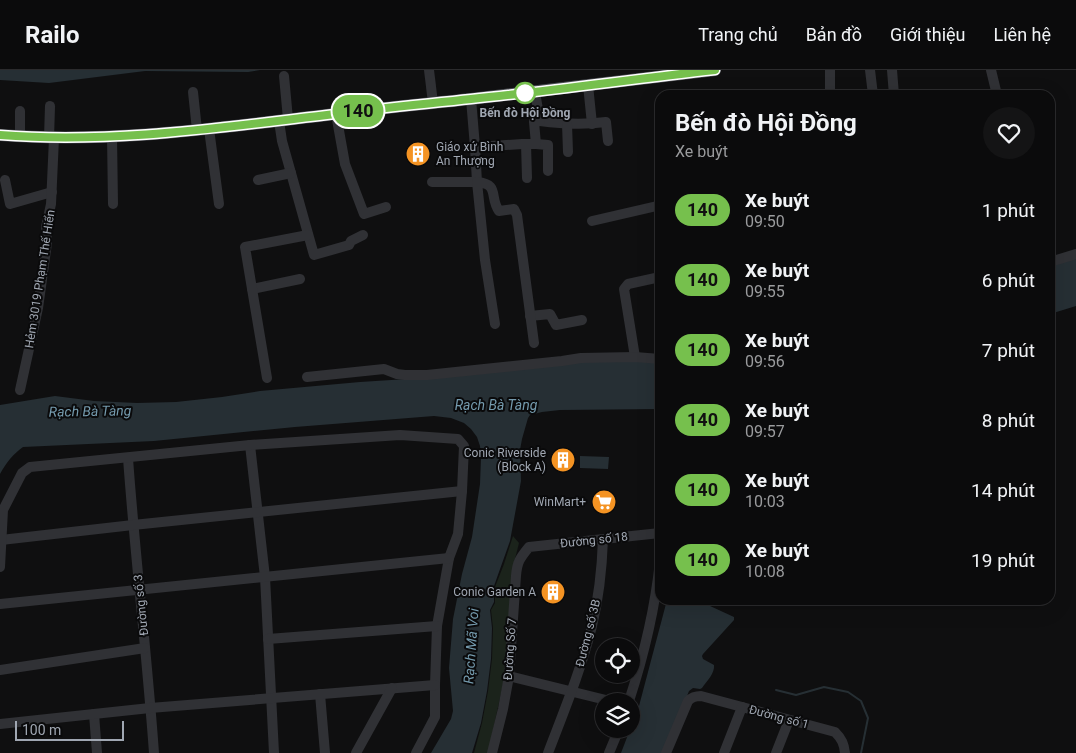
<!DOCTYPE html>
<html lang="vi">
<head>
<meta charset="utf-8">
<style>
	body { margin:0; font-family:Roboto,sans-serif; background:#141415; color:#f1f3f6; height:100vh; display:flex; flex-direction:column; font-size:19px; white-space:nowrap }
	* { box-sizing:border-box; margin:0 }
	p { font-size:16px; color:#9a9b9d }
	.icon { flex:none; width:28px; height:28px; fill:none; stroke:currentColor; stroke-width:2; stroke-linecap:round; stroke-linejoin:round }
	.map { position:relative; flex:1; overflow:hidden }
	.side { position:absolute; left:655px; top:20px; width:400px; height:515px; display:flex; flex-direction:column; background:#0b0b0c; border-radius:15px; box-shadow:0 5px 20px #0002,0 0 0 1px #2b2b2d }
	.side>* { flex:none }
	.badge { padding:0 10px; border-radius:16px; font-size:18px; line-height:32px }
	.buttons { position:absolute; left:595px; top:568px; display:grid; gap:10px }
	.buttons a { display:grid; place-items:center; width:45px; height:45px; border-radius:50%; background:#0b0b0c; box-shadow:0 5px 20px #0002,0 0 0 1px #2b2b2d; font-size:25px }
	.scale { position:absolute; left:15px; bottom:12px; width:109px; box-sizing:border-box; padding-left:5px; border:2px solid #a0a7b2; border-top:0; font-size:14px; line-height:18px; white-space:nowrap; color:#a0a7b2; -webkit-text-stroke:4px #0a0a0b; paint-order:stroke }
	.map>.badge { position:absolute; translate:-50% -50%; box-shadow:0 0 0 2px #fff }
	.round { display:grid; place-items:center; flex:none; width:52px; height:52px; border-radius:26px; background:#141415 }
	.head { display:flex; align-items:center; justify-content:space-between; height:85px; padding:0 20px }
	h1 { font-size:24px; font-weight:700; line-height:38px }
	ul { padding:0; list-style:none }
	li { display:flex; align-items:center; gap:15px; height:70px; padding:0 20px }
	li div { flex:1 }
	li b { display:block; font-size:19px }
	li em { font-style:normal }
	li .badge { min-width:55px; font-weight:700; text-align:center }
	header { display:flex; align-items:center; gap:30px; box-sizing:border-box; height:70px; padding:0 25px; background:#0b0b0c; border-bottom:1px solid #2b2b2d }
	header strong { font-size:24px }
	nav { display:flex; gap:28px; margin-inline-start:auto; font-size:18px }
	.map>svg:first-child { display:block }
	.green { fill:#1b231b }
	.water { fill:#262f34 }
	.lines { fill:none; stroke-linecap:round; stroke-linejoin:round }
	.stream { stroke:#262f34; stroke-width:2 }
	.minor { stroke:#303135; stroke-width:10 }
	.major { stroke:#4c4f54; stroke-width:12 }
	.line-casing { stroke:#fff; stroke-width:11 }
	.line { stroke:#76c04d; stroke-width:8 }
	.stop-dot { fill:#fff; stroke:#76c04d; stroke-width:2.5 }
	.labels { text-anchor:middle; stroke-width:4; stroke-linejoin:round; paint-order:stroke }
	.stop-label { font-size:12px; font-weight:bold; fill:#a0a7b2; stroke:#0a0a0b }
	.poi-label { font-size:12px; fill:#a0a7b2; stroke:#0a0a0b; text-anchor:end }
	.street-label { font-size:12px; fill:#a0a7b2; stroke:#0a0a0b }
	.water-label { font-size:14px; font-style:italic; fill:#759bae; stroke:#0a0a0b }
</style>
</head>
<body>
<header>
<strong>Railo</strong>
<nav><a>Trang chủ</a><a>Bản đồ</a><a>Giới thiệu</a><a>Liên hệ</a></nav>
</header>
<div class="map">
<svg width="1076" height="683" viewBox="0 0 1076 683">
	<rect width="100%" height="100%" fill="#0f0f10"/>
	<polygon class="green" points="513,466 519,473 514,493 505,605 488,683 474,683 482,653 488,621 492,589 493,558 491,540 495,533 495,517 504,494"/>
	<g class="water">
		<polygon points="0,0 260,0 248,2 145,1 49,13 0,10"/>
		<polygon points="1076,188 1076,236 1050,244 1050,196"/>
		<path d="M578,292H660V339L560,340L542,342L530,345L528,348L522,369L520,380L521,411L510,471L494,516V532L490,540L492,558L491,589L487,621L481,653L472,683H431L451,649L453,641L449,598L453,549L462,504L472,467L480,414L481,388L480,376L477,367L471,359L464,353L451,348L434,346L295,357L154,371L23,377C13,384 6,393 0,404V335L55,326L94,331L137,333L176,332L222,327L260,321L360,312L438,307Z"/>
		<polygon points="580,386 609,387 608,399 580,398"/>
		<path d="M667,530H697L734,547V550L703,584L702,586L703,589L714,595C715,603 707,611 702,618L700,619L693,618L689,621L664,683H621L639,636Z"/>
	</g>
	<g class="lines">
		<polyline class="stream" points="776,620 796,625 824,617 848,622 861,631 868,648 861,683"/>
		<g class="minor">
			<polyline points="429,0 433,33"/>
			<polyline points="830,0 830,25"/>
			<polyline points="870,0 873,25"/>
			<polyline points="892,0 894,25"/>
			<polyline points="991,0 997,25"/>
			<polyline points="284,6 288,49"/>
			<polyline points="588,15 592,54"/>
			<polyline points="193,22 197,60"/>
			<polyline points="535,22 540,51"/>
			<polyline points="336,44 345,94 364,144 386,137"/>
			<polyline points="279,51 282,71 291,103 314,185 349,175 351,171 363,165"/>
			<path d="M540,51C562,54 584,55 606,52L608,71"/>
			<polyline points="567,54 568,82"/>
			<polyline points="209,59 219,134"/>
			<polyline points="20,66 20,41"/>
			<polyline points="112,66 113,134"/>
			<polyline points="49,68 50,36"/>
			<polyline points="526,74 527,108"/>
			<polyline points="536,74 548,75 548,101"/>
			<polyline points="475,77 522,74 536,74 534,52 540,51"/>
			<polyline points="5,110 10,134 52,122"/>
			<polyline points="258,110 291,103"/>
			<polyline points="432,112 477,112 475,77 471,29"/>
			<polyline points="592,151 657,136"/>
			<polyline points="1050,192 1076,184"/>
			<polyline points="252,219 300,209"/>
			<polyline points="530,246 550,244 556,255 582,250"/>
			<path d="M495,254L485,190L477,112C500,114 489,127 499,141L514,139L517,145L534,273"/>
			<polyline points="635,287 624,219 628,214 660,207"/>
			<polyline points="307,307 384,299 397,304 405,305 427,305 562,291 581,288 635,287 660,289"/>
			<polyline points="267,308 245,177 308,165"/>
			<polyline points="20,320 38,238 47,173 46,157 51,134 54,68"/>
			<polyline points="250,375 265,507 274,683"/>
			<path d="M128,388C135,486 147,584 154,683"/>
			<polyline points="1,470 133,455 462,421"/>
			<polyline points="0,497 3,440 22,403 30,397 250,375 400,365 458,369 464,376 462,421 458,464 449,488 437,556 435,615 435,647 416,683"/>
			<polyline points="0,534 449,488"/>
			<polyline points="268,569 437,556"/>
			<polyline points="0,600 145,578"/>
			<polyline points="509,606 610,631"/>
			<polyline points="320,624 325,683"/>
			<path d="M629,631C644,585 655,539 660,491"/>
			<polyline points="94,644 97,683"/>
			<polyline points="0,654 150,638 435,615"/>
			<polyline points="356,683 392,618"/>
			<path d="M492,683L503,639L509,606L516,506C517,492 520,488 529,477L660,463"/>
			<path d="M548,683C564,641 581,600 592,556C599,527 602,498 603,469"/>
			<polyline points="609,683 619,659"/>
			<path d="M666,683L688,631C692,627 695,626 701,626L835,662C842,669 844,674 845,683"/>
			<polyline points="724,683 742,637"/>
			<polyline points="776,683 789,650"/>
		</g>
		<path class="major" d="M0,65C112,74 224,57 335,44C380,38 425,34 471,29C552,20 633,10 715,0"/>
	</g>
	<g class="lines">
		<defs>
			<path id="line" d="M0,65C112,74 224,57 335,44C380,38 425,34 471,29C552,21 633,9 715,0"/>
		</defs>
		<use href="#line" class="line-casing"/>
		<use href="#line" class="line"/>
	</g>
	<defs>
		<symbol id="building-disc" viewBox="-11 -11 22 22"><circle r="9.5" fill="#f49323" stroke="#0a0a0b"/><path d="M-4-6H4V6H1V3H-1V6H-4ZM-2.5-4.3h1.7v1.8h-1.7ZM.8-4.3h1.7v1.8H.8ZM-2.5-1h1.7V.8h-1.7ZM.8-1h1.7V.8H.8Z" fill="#fff"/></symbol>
		<symbol id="supermarket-disc" viewBox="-11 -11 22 22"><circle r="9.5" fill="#f49323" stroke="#0a0a0b"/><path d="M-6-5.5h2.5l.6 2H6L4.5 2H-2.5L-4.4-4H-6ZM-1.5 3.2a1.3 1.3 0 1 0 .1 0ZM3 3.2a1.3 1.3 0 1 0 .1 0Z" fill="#fff"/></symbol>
	</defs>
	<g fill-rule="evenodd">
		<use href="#building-disc" x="404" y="70" width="28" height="28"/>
		<use href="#building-disc" x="549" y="376" width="28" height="28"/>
		<use href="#supermarket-disc" x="590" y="418" width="28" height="28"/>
		<use href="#building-disc" x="539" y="508" width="28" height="28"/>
	</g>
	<circle class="stop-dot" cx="525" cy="23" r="10"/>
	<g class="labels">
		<g class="stop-label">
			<text x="525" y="47">Bến đò Hội Đồng</text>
		</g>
		<g class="poi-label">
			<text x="436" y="81" text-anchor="start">Giáo xứ Bình<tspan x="436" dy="14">An Thượng</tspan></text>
			<text x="546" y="387">Conic Riverside<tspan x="546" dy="14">(Block A)</tspan></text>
			<text x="586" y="436">WinMart+</text>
			<text x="536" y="526">Conic Garden A</text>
		</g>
		<g class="street-label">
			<text transform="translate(40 209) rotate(-81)" y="4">Hẻm 3019 Phạm Thế Hiển</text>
			<text transform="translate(594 470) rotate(-6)" y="4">Đường số 18</text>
			<text transform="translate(141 535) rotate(-96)" y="4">Đường số 3</text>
			<text transform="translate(588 563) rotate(-76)" y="4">Đường số 3B</text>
			<text transform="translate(510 579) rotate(-86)" y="4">Đường Số 7</text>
			<text transform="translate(779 647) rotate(15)" y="4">Đường số 1</text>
		</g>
		<g class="water-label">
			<text x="496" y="340">Rạch Bà Tàng</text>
			<text transform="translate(90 341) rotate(-1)" y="5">Rạch Bà Tàng</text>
			<text transform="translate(471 576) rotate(-86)" y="5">Rạch Mã Voi</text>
		</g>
	</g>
</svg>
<div class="buttons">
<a><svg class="icon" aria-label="locate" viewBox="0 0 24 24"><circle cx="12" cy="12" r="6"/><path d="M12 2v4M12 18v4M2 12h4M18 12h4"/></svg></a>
<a><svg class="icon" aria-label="layers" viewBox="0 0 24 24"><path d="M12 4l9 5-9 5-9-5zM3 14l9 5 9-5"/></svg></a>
</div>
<div class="scale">100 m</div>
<b class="badge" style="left:358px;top:41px;background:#76c04d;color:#111">140</b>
<section class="side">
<div class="head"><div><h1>Bến đò Hội Đồng</h1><p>Xe buýt</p></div><a class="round"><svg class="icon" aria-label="heart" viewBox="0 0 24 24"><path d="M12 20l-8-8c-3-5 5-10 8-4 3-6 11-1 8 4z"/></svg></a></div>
<ul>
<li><span class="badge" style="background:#76c04d;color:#111">140</span><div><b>Xe buýt</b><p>09:50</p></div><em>1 phút</em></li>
<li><span class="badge" style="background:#76c04d;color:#111">140</span><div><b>Xe buýt</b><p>09:55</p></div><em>6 phút</em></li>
<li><span class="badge" style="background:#76c04d;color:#111">140</span><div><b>Xe buýt</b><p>09:56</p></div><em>7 phút</em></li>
<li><span class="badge" style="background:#76c04d;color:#111">140</span><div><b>Xe buýt</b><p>09:57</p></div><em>8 phút</em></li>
<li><span class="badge" style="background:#76c04d;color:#111">140</span><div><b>Xe buýt</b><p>10:03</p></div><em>14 phút</em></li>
<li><span class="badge" style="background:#76c04d;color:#111">140</span><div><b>Xe buýt</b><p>10:08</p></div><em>19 phút</em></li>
</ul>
</section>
</div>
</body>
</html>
